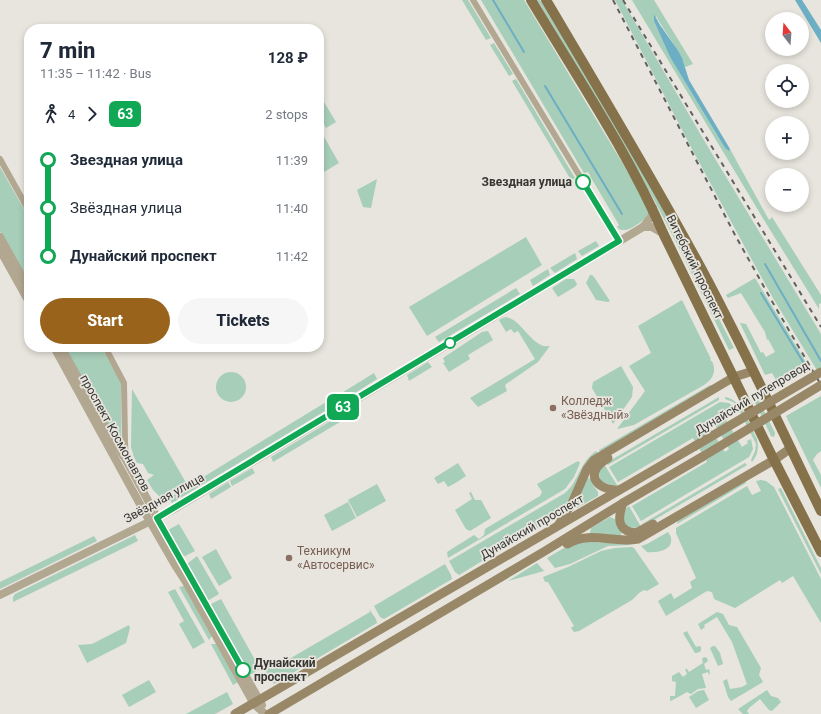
<!DOCTYPE html>
<html lang="en">
<head>
<meta charset="utf-8">
<style>
	body { margin:0; font-family:Roboto,sans-serif; background:#f6f6f7; color:#1f2937; height:100vh; display:flex; flex-direction:column; font-size:15px; white-space:nowrap }
	* { box-sizing:border-box; margin:0 }
	p { font-size:13px; color:#747a83 }
	.icon { flex:none; width:22px; height:22px; fill:none; stroke:currentColor; stroke-width:2; stroke-linecap:round; stroke-linejoin:round }
	.map { position:relative; flex:1; overflow:hidden }
	.side { position:absolute; left:24px; top:24px; width:300px; height:328px; display:flex; flex-direction:column; background:#fff; border-radius:16px; box-shadow:0 2px 6px #0003 }
	.side>* { flex:none }
	.badge { padding:0 8px; border-radius:6px; font-size:14px; line-height:26px }
	.needle { width:26px; rotate:343deg }
	.tools { position:absolute; left:765px; top:12px; display:grid; gap:8px }
	.tools a { display:grid; place-items:center; width:44px; height:44px; border-radius:50%; background:#fff; box-shadow:0 2px 6px #0003; font-size:20px }
	.map>.badge { position:absolute; translate:-50% -50%; box-shadow:0 0 0 2px #fff }
	.legs { display:flex; align-items:center; gap:6px; height:44px; padding:0 16px; font-size:13px }
	.legs p { margin-inline-start:auto }
	.headline { display:flex; align-items:center; justify-content:space-between; height:68px; padding:0 16px }
	h1 { font-size:22px; font-weight:800; line-height:30px }
	.action { display:flex; gap:8px; margin-top:auto; padding:8px 16px }
	.action a { flex:1; height:46px; border-radius:24px; background:#99631c; color:#fff; font-size:16px; font-weight:800; line-height:46px; text-align:center }
	.action a+a { background:#f6f6f7; color:#1f2937 }
	ul { padding:0 16px; list-style:none }
	li { display:flex; align-items:center; gap:14px; height:48px; font-size:15px }
	li i { display:grid; place-items:center; width:6px; height:100%; margin:0 5px; background:currentColor }
	li i::after { content:''; width:10px; height:10px; margin:-5px; border:3px solid; border-radius:50%; background:#fff }
	li p { margin-inline-start:auto }
	li:first-child i { background:linear-gradient(#0000 50%,currentColor 0) }
	li:last-child i { background:linear-gradient(currentColor 50%,#0000 0) }
	.map>svg:first-child { display:block }
	.green { fill:#a7ceb9; fill-rule:evenodd }
	.water { fill:#6caec3 }
	.lines { fill:none; stroke-linecap:round; stroke-linejoin:round }
	.stream { stroke:#6caec3; stroke-width:2 }
	.minor { stroke:#b2a791; stroke-width:6 }
	.tertiary { stroke:#b2a791; stroke-width:8 }
	.secondary { stroke:#998868; stroke-width:9 }
	.primary { stroke:#86724a; stroke-width:10 }
	.rail { stroke:#62615d; stroke-width:2; stroke-dasharray:5 5; stroke-linecap:butt }
	.secondary-bridge { stroke:#998868; stroke-width:9 }
	.line-1-casing { stroke:#fff; stroke-width:9 }
	.line-1 { stroke:#10a855; stroke-width:6 }
	.stop-1-dot { fill:#fff; stroke:#10a855; stroke-width:2 }
	.education-dot { fill:#8d6e63; stroke:#e7e5dd; stroke-width:1.5 }
	.labels { text-anchor:middle; stroke-width:3.5; stroke-linejoin:round; paint-order:stroke }
	.stop-label { font-size:12px; font-weight:bold; fill:#373633; stroke:#e7e5dd; text-anchor:end }
	.street-label { font-size:12px; fill:#373633; stroke:#e7e5dd }
	.education-label { font-size:12px; fill:#785e54; stroke:#e7e5dd; text-anchor:start }
</style>
</head>
<body>
<div class="map">
<svg width="821" height="714" viewBox="0 0 821 714">
	<rect width="100%" height="100%" fill="#e7e5dd"/>
	<g class="green">
		<polygon points="462,0 468,0 491,38 486,40"/>
		<path d="M481,0H524L629,174L649,211L646,218C639,223 625,236 617,227L619,225L590,176V175L588,172L584,173Z"/>
		<path d="M537,0H540L618,128L660,204L734,348L729,350C701,293 674,235 643,180C609,119 572,60 537,0Z"/>
		<polygon points="615,0 622,0 705,142 821,334 821,377 773,298 747,251 692,149"/>
		<path d="M632,0H654L693,64L685,67C679,48 665,33 656,16L654,21L670,57L725,148L729,150L730,149L769,220L772,217L821,295V303L819,304V309L764,220Z"/>
		<polygon points="494,43 513,74 509,76 490,45"/>
		<polygon points="516,79 575,178 571,180 512,81"/>
		<polygon points="324,102 336,122 326,128 319,115 319,104"/>
		<polygon points="319,128 339,163 319,175"/>
		<polygon points="0,167 29,218 29,282 0,231"/>
		<polygon points="377,179 371,208 363,207 357,190"/>
		<polygon points="526,237 542,265 427,336 409,307"/>
		<polygon points="596,241 599,246 582,256 578,251"/>
		<polygon points="575,253 577,259 555,273 550,268"/>
		<polygon points="548,269 550,275 533,286 530,280"/>
		<polygon points="590,275 592,275 594,277 610,301 608,302 596,300 586,283"/>
		<polygon points="755,278 810,369 779,385 772,373 765,375 740,323 746,324 761,353 763,352 766,357 775,352 768,339 767,340 765,332 741,293 728,298 726,295"/>
		<polygon points="566,279 574,279 577,284 576,286 558,297 552,288"/>
		<polygon points="516,288 520,294 439,342 435,337"/>
		<path d="M682,300L711,359H710L711,361H712C717,371 713,379 704,385L634,425L617,429L645,391L629,366L651,353L638,326Z"/>
		<path d="M506,317C523,320 533,350 550,346L538,362L506,384L505,386L507,391L478,407L470,398L535,359L518,331L514,333L511,329L506,332L499,320L502,318Z"/>
		<polygon points="488,331 493,340 468,355 470,359 449,372 443,363 445,362 443,358 482,332"/>
		<polygon points="65,347 101,347 121,382 121,443 119,443 117,440"/>
		<polygon points="428,362 432,367 409,381 407,375"/>
		<polygon points="621,366 633,387 632,397 613,424 592,388 593,382"/>
		<circle cx="231" cy="387" r="15"/>
		<polygon points="374,373 377,379 344,400 340,394"/>
		<polygon points="710,385 712,386 600,452 599,450"/>
		<polygon points="132,389 185,481 185,484 161,498 153,490 147,480 154,475 148,473 143,464 137,463 134,457 131,447"/>
		<polygon points="754,393 756,395 775,433 774,437 771,436 752,396 752,394"/>
		<polygon points="336,396 340,402 172,503 169,498"/>
		<polygon points="821,396 821,451 817,454 813,460 821,475 821,488 786,416"/>
		<polygon points="719,397 719,400 608,465 606,463"/>
		<path d="M725,397C743,400 749,424 757,439C759,448 758,455 752,462L751,460L755,451L756,444L737,406L733,402L725,399Z"/>
		<path d="M720,402L729,403L737,410L731,413L729,411L723,415L742,447L748,443L747,441L751,439L753,449L749,457L641,521L632,506L707,462L693,438L618,482L609,467ZM715,425L729,449L725,452L710,428Z"/>
		<polygon points="357,405 360,410 273,462 271,457"/>
		<path d="M596,451L598,453L567,505L560,514L459,575L455,572L449,561L565,493C580,480 578,464 596,451Z"/>
		<polygon points="578,461 580,463 574,477 565,489 448,558 447,552 474,535 479,539 484,535 485,529 540,496 542,492 537,484"/>
		<polygon points="458,463 466,476 457,482 448,487 444,481 438,484 434,478"/>
		<polygon points="745,463 747,465 644,526 642,524"/>
		<polygon points="604,464 617,485 614,486 600,481 599,471"/>
		<polygon points="252,468 255,473 232,486 230,481"/>
		<polygon points="587,478 591,479 593,485 598,492 598,496 577,508 575,506"/>
		<polygon points="761,480 766,481 774,487 821,579 821,623 793,576 782,583 780,580 735,608 714,599 712,592 707,591 666,616 658,601 671,593 674,599 692,588 690,582 696,578 676,533 676,528 747,486 752,495 761,491 756,481"/>
		<polygon points="745,481 746,483 677,524 678,521"/>
		<polygon points="228,482 231,487 211,499 209,494"/>
		<polygon points="377,484 386,501 357,517 348,500"/>
		<polygon points="781,488 821,568 821,574 778,489"/>
		<polygon points="471,492 475,500 481,500 491,518 470,531 466,529 455,510 472,499 469,493"/>
		<polygon points="348,502 356,518 332,531 324,515"/>
		<path d="M629,506L641,527C633,529 620,527 624,515C625,511 625,509 629,506Z"/>
		<polygon points="610,517 615,519 617,527 622,532 621,535 619,536 590,533 591,528"/>
		<polygon points="179,524 195,551 183,557 168,530"/>
		<path d="M668,532C670,535 672,538 671,542C670,551 655,553 647,552L641,546L647,544Z"/>
		<polygon points="135,535 138,541 13,602 13,597 15,594"/>
		<polygon points="94,536 97,541 0,589 0,582"/>
		<polygon points="576,541 629,544 632,545 608,546 570,564 555,568 547,558"/>
		<polygon points="632,547 634,548 659,584 647,591 644,590 639,593 632,600 579,631 574,632 571,628 574,626 548,582 545,582 543,577 568,567 601,551 615,548"/>
		<polygon points="216,549 232,578 219,586 202,557"/>
		<polygon points="197,556 219,594 209,600 207,600 187,564"/>
		<polygon points="537,563 544,571 508,581"/>
		<polygon points="445,564 451,575 452,579 384,619 380,617 374,606"/>
		<polygon points="184,586 212,636 209,640 179,587"/>
		<polygon points="175,589 205,642 193,649 179,624 184,621 168,592"/>
		<polygon points="221,599 260,669 250,675 209,605"/>
		<polygon points="369,609 376,619 377,623 274,684 265,670 283,660 284,662 370,612"/>
		<polygon points="717,612 723,614 729,625 737,627 761,668 759,675 763,682 731,701 728,697 723,681 727,679 730,689 742,687 747,684 732,642 717,617 704,625 705,627 701,630 698,624"/>
		<polygon points="129,625 130,628 126,643 87,663 78,645 92,644"/>
		<polygon points="687,631 696,647 699,646 701,647 701,651 697,653 695,653 683,633"/>
		<polygon points="211,644 217,644 238,682 233,685"/>
		<polygon points="713,646 715,646 720,653 723,664 718,666 710,648"/>
		<polygon points="704,657 707,658 708,661 704,664 706,670 709,669 710,673 709,675 708,672 702,674 706,688 698,689 691,694 687,692 671,701 670,700 670,696 675,696 676,682 672,681 672,676 679,672 683,677 687,674 685,669 687,669 689,672 703,663 702,659"/>
		<polygon points="149,680 156,692 129,707 122,695"/>
		<polygon points="704,690 709,700 696,708 689,697 698,691"/>
		<polygon points="767,690 771,696 778,698 781,702 772,711 769,710 760,699 749,708 747,711 749,714 743,714 738,709"/>
		<polygon points="227,692 233,704 215,714 186,714"/>
	</g>
	<g class="water">
		<polygon points="795,0 802,0 821,30 821,43"/>
		<polygon points="654,15 655,16 660,25 677,49 682,58 689,80 730,149 729,151 725,148 670,57 654,21"/>
	</g>
	<g class="lines">
		<g class="stream">
			<polyline points="493,0 524,52"/>
			<polyline points="545,86 622,214"/>
			<polyline points="765,264 821,361"/>
			<polyline points="761,293 808,370"/>
		</g>
		<g class="minor">
			<polyline points="473,0 619,241"/>
			<polyline points="0,159 29,211"/>
			<polyline points="105,347 124,383 125,442 126,460"/>
		</g>
		<g class="tertiary">
			<polyline points="643,227 652,227 664,234"/>
			<polyline points="0,237 29,289"/>
			<polyline points="0,250 29,302"/>
			<polyline points="54,347 141,506 175,565 186,582 254,704 265,714"/>
			<polyline points="61,347 115,444 126,460 164,530 262,705"/>
			<polyline points="0,595 157,518 174,509 643,227 651,217 653,208"/>
		</g>
		<g class="secondary">
			<path d="M608,458C584,472 594,490 619,490"/>
			<path d="M623,503C618,517 616,531 636,533L653,524"/>
			<polyline points="559,524 572,503 587,469 594,460 734,377 753,371"/>
			<path d="M567,544C591,530 613,544 638,539L774,460L791,448"/>
			<polyline points="235,714 695,446"/>
			<polyline points="269,714 545,551 623,503 702,457"/>
		</g>
		<g class="primary">
			<path d="M531,0C577,77 628,152 664,235L771,454L821,552"/>
			<path d="M546,0C597,86 648,171 696,259C741,341 780,427 821,511"/>
		</g>
		<g class="rail">
			<polyline points="613,0 735,235 773,303 821,385"/>
			<polyline points="623,0 821,327"/>
		</g>
		<g class="secondary-bridge">
			<polyline points="695,446 821,372"/>
			<polyline points="702,457 821,385"/>
		</g>
	</g>
	<g class="lines">
		<defs>
			<polyline id="line-1" points="243,670 157,518 619,241 583,182"/>
		</defs>
		<use href="#line-1" class="line-1-casing"/>
		<use href="#line-1" class="line-1"/>
	</g>
	<g class="stop-1-dot">
		<circle cx="583" cy="182" r="7"/>
		<circle cx="450" cy="343" r="5"/>
		<circle cx="243" cy="670" r="7"/>
	</g>
	<g class="education-dot">
		<circle cx="553" cy="408" r="4"/>
		<circle cx="289" cy="558" r="4"/>
	</g>
	<g class="labels">
		<g class="stop-label">
			<text x="572" y="186">Звездная улица</text>
			<text x="254" y="667" text-anchor="start">Дунайский<tspan x="254" dy="14">проспект</tspan></text>
		</g>
		<g class="street-label">
			<text transform="translate(695 267) rotate(64)" y="4">Витебский проспект</text>
			<text transform="translate(752 398) rotate(-31)" y="4">Дунайский путепровод</text>
			<text transform="translate(115 433) rotate(61)" y="4">проспект Космонавтов</text>
			<text transform="translate(164 498) rotate(-29)" y="4">Звёздная улица</text>
			<text transform="translate(532 527) rotate(-30)" y="4">Дунайский проспект</text>
		</g>
		<g class="education-label">
			<text x="561" y="405">Колледж<tspan x="561" dy="14">«Звёздный»</tspan></text>
			<text x="297" y="555">Техникум<tspan x="297" dy="14">«Автосервис»</tspan></text>
		</g>
	</g>
</svg>
<div class="tools">
<a><svg class="needle" viewBox="-14 -14 28 28"><path d="M0-13l5 13h-10z" fill="#e53935"/><path d="M0 13l5-13h-10z" fill="#747a83"/></svg></a>
<a><svg class="icon" aria-label="locate" viewBox="0 0 24 24"><circle cx="12" cy="12" r="6"/><path d="M12 2v4M12 18v4M2 12h4M18 12h4"/></svg></a>
<a>+</a>
<a>−</a>
</div>
<b class="badge" style="left:343px;top:407px;background:#10a855;color:#fff">63</b>
<section class="side">
<div class="headline"><div><h1>7 min</h1><p>11:35 – 11:42 · Bus</p></div><b>128 ₽</b></div>
<div class="legs"><svg class="icon" aria-label="walk" viewBox="0 0 24 24"><circle cx="13" cy="4" r="2"/><path d="M13 8l-2 6 4 7M11 14l-3 7M7 12l3-4h3l4 4"/></svg>4<svg class="icon" aria-label="forward" viewBox="0 0 24 24"><path d="M9 5l7 7-7 7"/></svg><b class="badge" style="background:#10a855;color:#fff">63</b><p>2 stops</p></div>
<ul>
<li><i style="color:#10a855"></i><b>Звездная улица</b><p>11:39</p></li>
<li><i style="color:#10a855"></i><span>Звёздная улица</span><p>11:40</p></li>
<li><i style="color:#10a855"></i><b>Дунайский проспект</b><p>11:42</p></li>
</ul>
<div class="action"><a>Start</a><a>Tickets</a></div>
</section>
</div>
</body>
</html>
